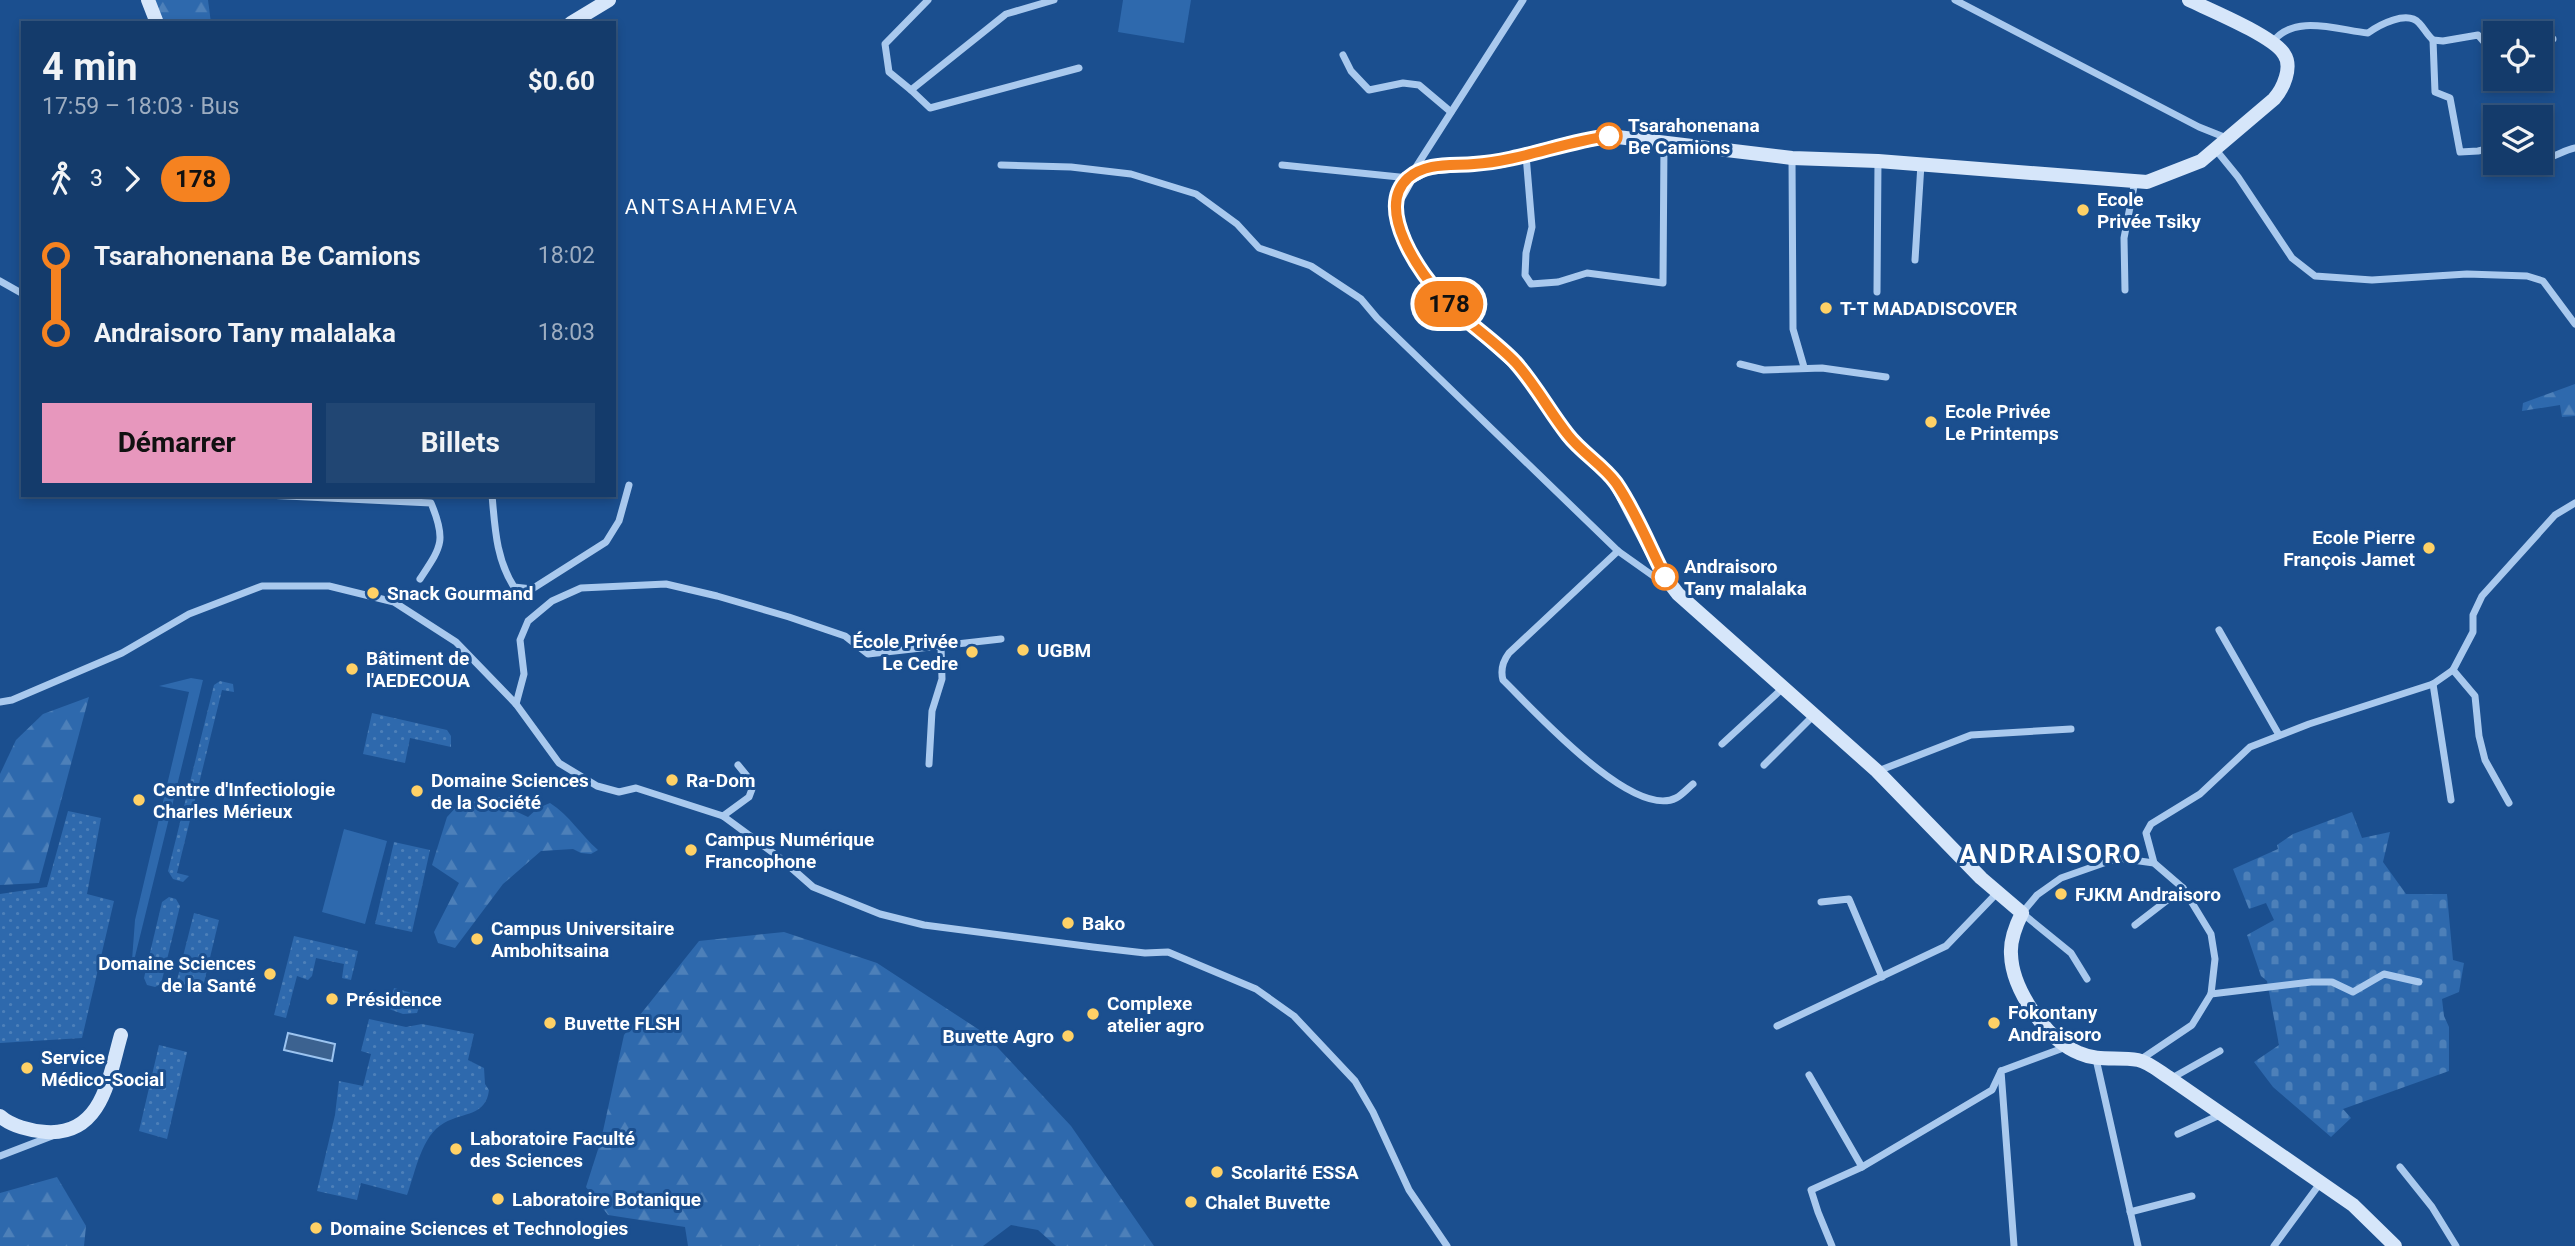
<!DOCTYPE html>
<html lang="fr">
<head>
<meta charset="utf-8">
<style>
	body { margin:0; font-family:Roboto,sans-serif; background:#214673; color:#f1f3f6; height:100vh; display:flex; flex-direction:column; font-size:26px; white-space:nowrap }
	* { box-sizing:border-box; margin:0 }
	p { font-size:23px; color:#9dadc1 }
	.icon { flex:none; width:38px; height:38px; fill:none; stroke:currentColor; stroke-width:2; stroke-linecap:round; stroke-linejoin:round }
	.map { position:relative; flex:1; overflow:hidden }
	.drawer { position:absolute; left:21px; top:21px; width:595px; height:476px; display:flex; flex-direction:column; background:#143b6b; border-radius:0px; box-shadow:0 4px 10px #0003,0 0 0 2px #33557e }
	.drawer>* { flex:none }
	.badge { padding:0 14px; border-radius:23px; font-size:24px; line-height:46px }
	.tools { position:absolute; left:2483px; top:21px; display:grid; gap:14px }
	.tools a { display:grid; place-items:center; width:70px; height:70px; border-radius:0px; background:#143b6b; box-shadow:0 4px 10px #0003,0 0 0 2px #33557e; font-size:35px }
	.map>.badge { position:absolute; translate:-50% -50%; box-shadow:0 0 0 4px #fff }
	.legs { display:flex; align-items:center; gap:10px; height:77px; padding:0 21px; font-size:23px }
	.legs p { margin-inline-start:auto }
	.overview { display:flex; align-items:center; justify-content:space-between; height:119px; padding:0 21px }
	h1 { font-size:38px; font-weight:700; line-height:52px }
	.button { display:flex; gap:14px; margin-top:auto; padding:14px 21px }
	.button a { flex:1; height:80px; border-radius:0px; background:#e797bd; color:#111; font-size:28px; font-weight:700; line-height:80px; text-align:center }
	.button a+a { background:#214673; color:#f1f3f6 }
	ul { padding:0 21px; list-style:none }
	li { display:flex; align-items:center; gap:24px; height:77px; font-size:26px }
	li i { display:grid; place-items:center; width:10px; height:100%; margin:0 9px; background:currentColor }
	li i::after { content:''; width:18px; height:18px; margin:-9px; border:5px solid; border-radius:50%; background:#143b6b }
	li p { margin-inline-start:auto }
	li:first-child i { background:linear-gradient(#0000 50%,currentColor 0) }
	li:last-child i { background:linear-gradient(currentColor 50%,#0000 0) }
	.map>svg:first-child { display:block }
	.grass { fill:#2e69ad }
	.forest { fill:url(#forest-firs) }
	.cemetery { fill:url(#cemetery-stones) }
	.park { fill:url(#park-dots) }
	.water { fill:#3c6290; stroke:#9cc4f0; stroke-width:2 }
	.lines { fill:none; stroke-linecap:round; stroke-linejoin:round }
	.street { stroke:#a9c9ee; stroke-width:7 }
	.secondary { stroke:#d6e6fa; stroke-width:14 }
	.line-1-casing { stroke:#fff; stroke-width:16 }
	.line-1 { stroke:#f58220; stroke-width:10 }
	.stop-1-dot { fill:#fff; stroke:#f58220; stroke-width:3.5 }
	.poi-dot { fill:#ffd166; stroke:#1b4f8f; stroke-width:2.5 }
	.labels { text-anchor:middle; stroke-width:6; stroke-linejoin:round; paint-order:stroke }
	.stop-label { font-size:19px; font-weight:bold; fill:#fff; stroke:#1b4f8f; text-anchor:start }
	.poi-label { font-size:19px; font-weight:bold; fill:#fff; stroke:#1b4f8f; text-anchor:start }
	.neighbourhood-label { font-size:21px; letter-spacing:2px; fill:#fff; stroke:#1b4f8f }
	.district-label { font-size:26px; font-weight:bold; letter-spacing:2px; fill:#fff; stroke:#1b4f8f }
</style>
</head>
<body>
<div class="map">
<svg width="2575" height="1246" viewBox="0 0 2575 1246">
	<defs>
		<pattern id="forest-firs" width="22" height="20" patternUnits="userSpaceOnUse" patternTransform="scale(1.75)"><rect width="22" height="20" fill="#2e69ad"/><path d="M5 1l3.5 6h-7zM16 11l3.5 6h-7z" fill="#4d80b9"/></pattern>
		<pattern id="cemetery-stones" width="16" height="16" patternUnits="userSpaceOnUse" patternTransform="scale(1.75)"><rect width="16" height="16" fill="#2e69ad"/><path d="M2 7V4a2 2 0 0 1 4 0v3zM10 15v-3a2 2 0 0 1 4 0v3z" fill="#4d80b9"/></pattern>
		<pattern id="park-dots" width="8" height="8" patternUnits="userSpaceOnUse" patternTransform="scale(1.75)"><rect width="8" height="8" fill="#2e69ad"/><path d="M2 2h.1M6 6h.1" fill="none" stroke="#4d80b9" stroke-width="1.8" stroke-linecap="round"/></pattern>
	</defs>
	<rect width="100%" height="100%" fill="#1b4f8f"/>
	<g class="grass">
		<polygon points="1123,0 1191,0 1184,43 1118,32"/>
		<polygon points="191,678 203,680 131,973 135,920 189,692 159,686"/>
		<polygon points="344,829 387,841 365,924 322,912"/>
	</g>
	<g class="forest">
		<polygon points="154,0 208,0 211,23 162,23"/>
		<polygon points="2575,384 2575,416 2562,417 2560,405 2522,411 2523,403"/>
		<polygon points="89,697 39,883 0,885 0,774 16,740 43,714"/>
		<path d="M500,797L511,809L528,817L538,808L550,803C570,816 580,834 598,850L591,854L581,853L573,849L541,851L503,884L455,948L438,943L434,932L459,883L432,865L447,817L459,804Z"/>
		<polygon points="784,932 877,963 984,1033 1071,1126 1154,1246 1056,1246 1038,1230 1011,1225 983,1246 688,1246 685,1227 608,1215 586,1187 601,1140 624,1035 699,941"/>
		<polygon points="57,1177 86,1226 84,1246 0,1246 0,1193"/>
	</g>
	<polygon class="cemetery" points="2352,812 2362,838 2390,832 2383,862 2406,894 2447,894 2453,960 2464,963 2459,992 2442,999 2444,1016 2449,1027 2449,1071 2343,1109 2351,1118 2331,1137 2273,1087 2254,1062 2279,1045 2267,981 2261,976 2247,935 2274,920 2266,903 2249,909 2233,869 2278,849 2277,845 2293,834"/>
	<g class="park">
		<polygon points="220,681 233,684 234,692 222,690 177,873 189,876 183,882 173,879 168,871 214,685"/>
		<polygon points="372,713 447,730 451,736 451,747 410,738 405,763 363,754"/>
		<polygon points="68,811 101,818 87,894 114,901 82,1038 0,1043 0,894 47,887"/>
		<polygon points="394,842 430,850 412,932 375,924"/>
		<polygon points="169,897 176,899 180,906 161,984 155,987 147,985 144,978 162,902"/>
		<polygon points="194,913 219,920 201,995 175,988"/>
		<polygon points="294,936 358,951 351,980 342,978 344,964 316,958 312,976 308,980 297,976 286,1018 274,1015"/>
		<polygon points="394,988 423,996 417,1013 403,1014 389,1009"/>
		<path d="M369,1019L406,1027L422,1024L474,1034L468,1060L484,1068L485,1084L489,1090C486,1116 464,1112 444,1123C421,1136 416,1171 407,1195L361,1183L357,1200L317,1191L335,1115L339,1081L363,1086L371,1054L361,1051Z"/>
		<polygon points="159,1045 187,1052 167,1139 139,1131"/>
	</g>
	<polygon class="water" points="288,1033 335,1044 332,1061 284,1050"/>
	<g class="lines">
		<g class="street">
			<polyline points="928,0 885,44 889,72 911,90 1006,14 1054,0"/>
			<polyline points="1955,0 2199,127 2229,139"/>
			<polyline points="2433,40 2435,92 2450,98 2460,152 2478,151 2496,147"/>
			<polyline points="2541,40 2553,39"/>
			<path d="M2272,43C2293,13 2338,30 2368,33C2379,25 2407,10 2419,23C2424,28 2427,35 2433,40L2443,41L2478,35L2484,42H2496"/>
			<polyline points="1343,55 1351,71 1369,90 1403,83 1419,85 1451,112"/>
			<polyline points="911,90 930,108 1079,68"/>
			<polyline points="2216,150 2238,177 2292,258 2315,276 2372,280 2467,274 2527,276 2543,281 2575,324"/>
			<polyline points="1526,155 1532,227 1526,253 1525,275 1531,284 1558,282 1587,273 1663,283 1664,143"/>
			<polyline points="1792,158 1793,329 1804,367"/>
			<path d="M2541,159C2553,159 2563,150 2575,148"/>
			<polyline points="1001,165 1071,167 1131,174 1196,194 1237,224 1259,248 1311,266 1361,299 1377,318 1618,551 1666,585"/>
			<polyline points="1282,165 1409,178 1523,0"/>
			<polyline points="1915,260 1921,164"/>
			<polyline points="0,281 23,294"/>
			<polyline points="2125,290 2124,238 2135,181"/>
			<polyline points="1877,292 1878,161"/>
			<polyline points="1740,364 1764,370 1822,368 1886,377"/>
			<path d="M266,495L431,503C447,541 441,547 420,579"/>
			<path d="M492,495C495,528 496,559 514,587L532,589L606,542L619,521L629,485"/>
			<path d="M1618,551L1509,653C1503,661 1500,669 1503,680C1532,708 1632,820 1676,798C1682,795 1688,788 1693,784"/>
			<polyline points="2219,630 2279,735"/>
			<polyline points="2453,670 2475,696 2479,736 2485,760 2509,803"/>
			<polyline points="2433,684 2451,800"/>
			<polyline points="0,702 12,700 122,653 189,614 262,586 329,586 394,602 456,642 516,704 559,763 597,786 619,792 636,788 723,816 780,858 813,887 880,914 924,925 1093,947 1145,953 1168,952 1256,989 1294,1016 1355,1081 1373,1112 1409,1190 1447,1246"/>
			<polyline points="516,704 524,674 520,640 528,621 552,601 581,588 666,584 717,596 789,617 845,636 868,654 1001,639"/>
			<polyline points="1722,744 1783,688"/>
			<polyline points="929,764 932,711 942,679 941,647"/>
			<polyline points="1764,765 1814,715"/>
			<polyline points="1878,771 1971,735 2071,729"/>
			<polyline points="723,816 749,797 752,789 747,776 738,765"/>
			<polyline points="2154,863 2146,833 2151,824 2200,794 2250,747 2309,724 2433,684 2453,670 2473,632 2473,615 2482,596 2555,515 2575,503"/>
			<polyline points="1821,902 1849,899 1882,977"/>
			<polyline points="2135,925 2183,888"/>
			<polyline points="2087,979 2071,953 2022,913 2037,895 2061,878 2118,858 2154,863 2183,888 2211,934 2215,959 2211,994 2192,1025 2140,1060"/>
			<polyline points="2211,994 2311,982 2332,982 2353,992 2384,974 2419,982"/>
			<polyline points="1777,1026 1946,946 1997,893"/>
			<polyline points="2096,1059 2138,1246"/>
			<polyline points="1809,1075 1862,1167"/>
			<polyline points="2172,1078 2220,1051"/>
			<polyline points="2178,1134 2222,1114"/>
			<polyline points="0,1156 52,1136"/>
			<polyline points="2400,1167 2432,1207 2456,1246"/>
			<polyline points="2130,1212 2192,1196"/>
			<polyline points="1832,1246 1818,1212 1811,1190 1862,1167 1992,1090 2001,1071"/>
			<polyline points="2014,1246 2001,1071 2066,1047"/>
			<polyline points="2274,1246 2321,1182"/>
		</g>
		<g class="secondary">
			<polyline points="148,0 157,23"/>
			<path d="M2189,0C2210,10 2273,36 2284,54C2293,67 2283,89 2274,99L2201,161L2147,182L1878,161L1792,158L1609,136L1567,144L1502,161L1427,168L1409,178L1396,201L1397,220L1408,249L1424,275L1444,300L1521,368L1569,437L1615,481L1665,577L1678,594L1877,771L1981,878L2022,913C2016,925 2010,940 2011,954C2012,990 2047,1040 2079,1053C2099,1062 2118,1056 2138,1060C2149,1062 2161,1073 2171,1079L2353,1205L2395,1246"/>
			<polyline points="571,23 609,0"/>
			<path d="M0,1116C11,1126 31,1131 46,1132C103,1136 109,1076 121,1035"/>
		</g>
	</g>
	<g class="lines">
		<defs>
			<path id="line-1" d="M1609,136C1563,142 1520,161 1474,164C1452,166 1427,162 1408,178C1374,209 1421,275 1444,299C1465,322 1493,339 1515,362C1535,384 1549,411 1568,435C1582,453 1603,465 1616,483C1636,512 1649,546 1665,577"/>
		</defs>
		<use href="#line-1" class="line-1-casing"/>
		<use href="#line-1" class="line-1"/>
	</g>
	<g class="stop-1-dot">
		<circle cx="1609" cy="136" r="12"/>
		<circle cx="1665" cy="577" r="12"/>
	</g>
	<g class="poi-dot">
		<circle cx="2083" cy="210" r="7"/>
		<circle cx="1826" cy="308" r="7"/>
		<circle cx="1931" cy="422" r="7"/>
		<circle cx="2429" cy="548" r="7"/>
		<circle cx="373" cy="593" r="7"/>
		<circle cx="1023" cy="650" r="7"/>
		<circle cx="972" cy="652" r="7"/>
		<circle cx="352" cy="669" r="7"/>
		<circle cx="672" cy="780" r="7"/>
		<circle cx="417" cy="791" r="7"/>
		<circle cx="139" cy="800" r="7"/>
		<circle cx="691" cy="850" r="7"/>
		<circle cx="2061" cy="894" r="7"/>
		<circle cx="1068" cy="923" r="7"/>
		<circle cx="477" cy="939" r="7"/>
		<circle cx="270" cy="974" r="7"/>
		<circle cx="332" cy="999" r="7"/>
		<circle cx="1093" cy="1014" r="7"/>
		<circle cx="550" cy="1023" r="7"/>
		<circle cx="1994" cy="1023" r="7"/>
		<circle cx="1068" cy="1036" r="7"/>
		<circle cx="27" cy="1068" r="7"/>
		<circle cx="456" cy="1149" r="7"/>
		<circle cx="1217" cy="1172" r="7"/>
		<circle cx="498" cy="1199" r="7"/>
		<circle cx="1191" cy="1202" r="7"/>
		<circle cx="316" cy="1228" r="7"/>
	</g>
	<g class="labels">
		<g class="stop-label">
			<text x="1628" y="132">Tsarahonenana<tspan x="1628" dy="22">Be Camions</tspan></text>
			<text x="1684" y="573">Andraisoro<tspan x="1684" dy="22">Tany malalaka</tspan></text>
		</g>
		<g class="poi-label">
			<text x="2097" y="206">Ecole<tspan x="2097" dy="22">Privée Tsiky</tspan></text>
			<text x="1840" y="315">T-T MADADISCOVER</text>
			<text x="1945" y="418">Ecole Privée<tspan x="1945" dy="22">Le Printemps</tspan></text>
			<text x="2415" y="544" text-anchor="end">Ecole Pierre<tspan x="2415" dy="22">François Jamet</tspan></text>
			<text x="387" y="600">Snack Gourmand</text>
			<text x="958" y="648" text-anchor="end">École Privée<tspan x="958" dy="22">Le Cedre</tspan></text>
			<text x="1037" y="657">UGBM</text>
			<text x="366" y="665">Bâtiment de<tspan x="366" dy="22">l'AEDECOUA</tspan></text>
			<text x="431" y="787">Domaine Sciences<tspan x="431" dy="22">de la Société</tspan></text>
			<text x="686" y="787">Ra-Dom</text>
			<text x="153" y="796">Centre d'Infectiologie<tspan x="153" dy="22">Charles Mérieux</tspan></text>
			<text x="705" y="846">Campus Numérique<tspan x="705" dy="22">Francophone</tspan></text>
			<text x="2075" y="901">FJKM Andraisoro</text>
			<text x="1082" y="930">Bako</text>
			<text x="491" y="935">Campus Universitaire<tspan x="491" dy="22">Ambohitsaina</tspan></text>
			<text x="256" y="970" text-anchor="end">Domaine Sciences<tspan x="256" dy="22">de la Santé</tspan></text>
			<text x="346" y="1006">Présidence</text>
			<text x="1107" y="1010">Complexe<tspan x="1107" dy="22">atelier agro</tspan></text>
			<text x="2008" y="1019">Fokontany<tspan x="2008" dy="22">Andraisoro</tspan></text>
			<text x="564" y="1030">Buvette FLSH</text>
			<text x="1054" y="1043" text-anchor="end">Buvette Agro</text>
			<text x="41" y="1064">Service<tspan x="41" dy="22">Médico-Social</tspan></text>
			<text x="470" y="1145">Laboratoire Faculté<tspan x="470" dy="22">des Sciences</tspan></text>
			<text x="1231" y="1179">Scolarité ESSA</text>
			<text x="512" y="1206">Laboratoire Botanique</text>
			<text x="1205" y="1209">Chalet Buvette</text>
			<text x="330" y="1235">Domaine Sciences et Technologies</text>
		</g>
		<g class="neighbourhood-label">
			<text x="712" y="214">ANTSAHAMEVA</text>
		</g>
		<g class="district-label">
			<text x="2051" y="863">ANDRAISORO</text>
		</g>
	</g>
</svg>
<div class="tools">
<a><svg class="icon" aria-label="locate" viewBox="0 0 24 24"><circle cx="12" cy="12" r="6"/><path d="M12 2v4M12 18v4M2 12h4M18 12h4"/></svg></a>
<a><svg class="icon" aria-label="layers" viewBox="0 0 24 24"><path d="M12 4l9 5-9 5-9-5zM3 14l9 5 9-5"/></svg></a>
</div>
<b class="badge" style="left:1449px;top:304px;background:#f58220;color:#111">178</b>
<section class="drawer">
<div class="overview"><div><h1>4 min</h1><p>17:59 – 18:03 · Bus</p></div><b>$0.60</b></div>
<div class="legs"><svg class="icon" aria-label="walk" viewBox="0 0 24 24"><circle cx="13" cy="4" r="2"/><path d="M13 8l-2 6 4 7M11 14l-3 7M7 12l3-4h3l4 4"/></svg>3<svg class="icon" aria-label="forward" viewBox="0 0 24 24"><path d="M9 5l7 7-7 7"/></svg><b class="badge" style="background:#f58220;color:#111">178</b></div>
<ul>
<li><i style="color:#f58220"></i><b>Tsarahonenana Be Camions</b><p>18:02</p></li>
<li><i style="color:#f58220"></i><b>Andraisoro Tany malalaka</b><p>18:03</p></li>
</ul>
<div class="button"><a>Démarrer</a><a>Billets</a></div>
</section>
</div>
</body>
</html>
